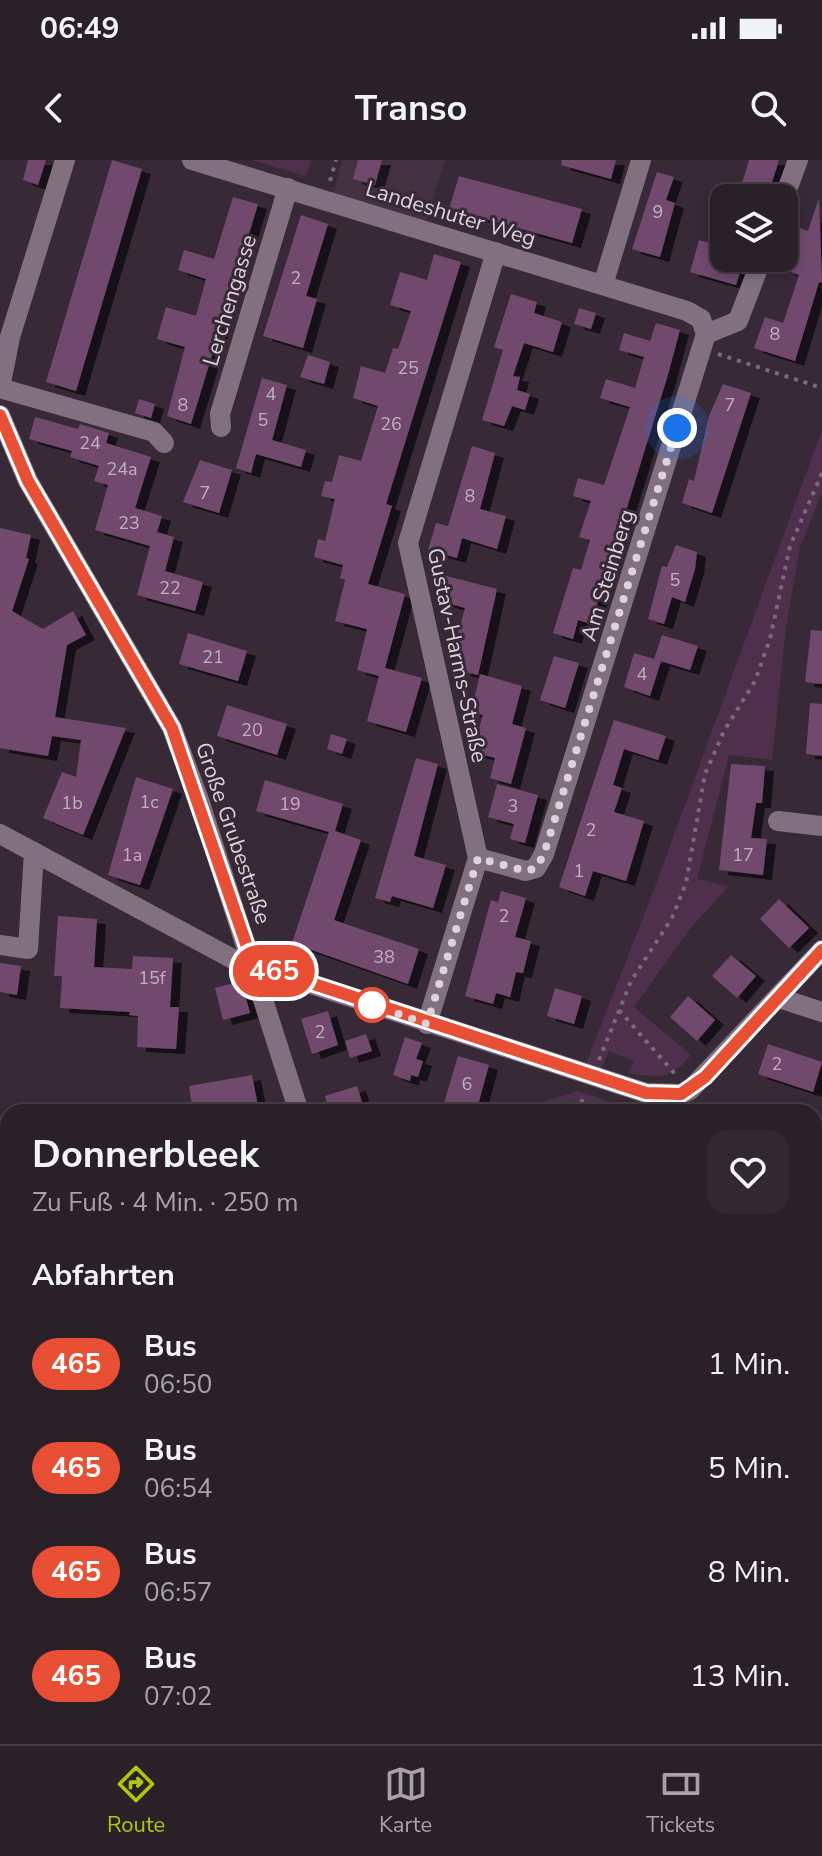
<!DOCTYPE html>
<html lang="de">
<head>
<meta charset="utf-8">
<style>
	body { margin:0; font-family:"Nunito Sans",sans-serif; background:#312830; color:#f1f3f6; height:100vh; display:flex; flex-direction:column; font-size:30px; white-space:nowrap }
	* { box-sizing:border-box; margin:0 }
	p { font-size:26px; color:#a5a3a8 }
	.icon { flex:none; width:44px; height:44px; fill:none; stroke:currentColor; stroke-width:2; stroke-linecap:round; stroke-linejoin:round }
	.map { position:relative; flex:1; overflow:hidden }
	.side { position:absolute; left:0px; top:944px; width:822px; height:640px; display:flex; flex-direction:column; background:#292028; border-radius:24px 24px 0 0; box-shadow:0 4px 12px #0003,0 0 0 2px #453e45 }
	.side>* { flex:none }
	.badge { padding:0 16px; border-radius:26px; font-size:28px; line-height:52px }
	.fabs { position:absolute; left:710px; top:24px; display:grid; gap:16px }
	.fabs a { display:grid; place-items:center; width:88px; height:88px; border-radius:16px; background:#292028; box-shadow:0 4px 12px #0003,0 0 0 2px #453e45; font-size:40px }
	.you { position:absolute; width:40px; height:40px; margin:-20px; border:6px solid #fff; border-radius:50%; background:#1a73e8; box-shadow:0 0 0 12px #1a73e833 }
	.map>.badge { position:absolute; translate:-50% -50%; box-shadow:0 0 0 4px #fff }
	h2 { padding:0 32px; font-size:30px; line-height:72px }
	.round { display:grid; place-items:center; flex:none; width:84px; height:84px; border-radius:24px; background:#312830 }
	.overview { display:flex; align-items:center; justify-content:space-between; height:136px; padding:0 32px }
	h1 { font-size:38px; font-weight:700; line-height:60px }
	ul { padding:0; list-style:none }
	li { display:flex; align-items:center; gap:24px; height:104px; padding:0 32px }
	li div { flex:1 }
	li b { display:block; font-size:30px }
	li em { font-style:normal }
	li .badge { min-width:88px; font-weight:700; text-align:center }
	.status { display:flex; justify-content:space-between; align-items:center; height:56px; padding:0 40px; background:#292028; direction:ltr }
	.status svg { height:22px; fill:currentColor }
	header { display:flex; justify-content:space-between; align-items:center; height:104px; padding:0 32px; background:#292028; font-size:36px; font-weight:700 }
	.menu { display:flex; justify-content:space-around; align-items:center; height:112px; border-top:2px solid #453e45; background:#292028; font-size:22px; color:#a5a3a8 }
	.menu a { display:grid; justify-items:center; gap:4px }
	.menu .on { color:#aec60c }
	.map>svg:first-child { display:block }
	.built { fill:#433142 }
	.green { fill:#4e304d }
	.building { fill:#6f496d; filter:url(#shadow) }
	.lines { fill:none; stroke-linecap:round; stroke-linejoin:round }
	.path { stroke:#776b76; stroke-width:4; stroke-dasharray:4 6; stroke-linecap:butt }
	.minor { stroke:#827081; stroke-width:20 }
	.line-casing { stroke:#fff; stroke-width:18 }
	.line { stroke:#e94f35; stroke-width:12 }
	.walk { stroke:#dcd3db; stroke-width:8; stroke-dasharray:0 14.4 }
	.stop-dot { fill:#fff; stroke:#e94f35; stroke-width:4 }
	.labels { text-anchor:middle; stroke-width:6; stroke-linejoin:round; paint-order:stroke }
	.number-label { font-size:18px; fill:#c1b0c0 }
	.street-label { font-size:22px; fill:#dcd3db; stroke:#372a36 }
</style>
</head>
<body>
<div class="status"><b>06:49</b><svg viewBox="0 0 49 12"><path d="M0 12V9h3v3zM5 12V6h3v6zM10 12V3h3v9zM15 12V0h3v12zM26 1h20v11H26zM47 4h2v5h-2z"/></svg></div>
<header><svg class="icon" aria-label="back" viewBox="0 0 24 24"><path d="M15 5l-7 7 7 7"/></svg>Transo<svg class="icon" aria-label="search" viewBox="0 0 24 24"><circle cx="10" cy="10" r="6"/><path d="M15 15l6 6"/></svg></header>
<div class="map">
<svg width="822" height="1584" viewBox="0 0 822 1584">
	<defs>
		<filter id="shadow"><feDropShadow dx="9" dy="5" stdDeviation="0" flood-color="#0009"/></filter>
	</defs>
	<rect width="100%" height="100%" fill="#372a36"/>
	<polygon class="built" points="342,0 445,0 426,62 333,34"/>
	<g class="green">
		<polygon points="252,0 311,0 306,16"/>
		<path d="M822,270V333L800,387L786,467L772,600L729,595L697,719L729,726L689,770L634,847L691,895C670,920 659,918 628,913L634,901L609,891L600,911L585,906L655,727Z"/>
		<polygon points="578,931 639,952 511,952"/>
		<polygon points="814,1013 822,1016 822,1068 814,1071"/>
		<polygon points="8,1087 8,1163 0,1164 0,1088"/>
	</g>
	<g class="building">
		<polygon points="28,0 46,0 38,25 23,20"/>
		<polygon points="112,0 142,9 76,231 46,222"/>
		<polygon points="358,0 382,0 375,25 353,19"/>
		<polygon points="562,0 616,0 611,19 561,5"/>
		<polygon points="749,0 779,0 767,38 740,30"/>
		<polygon points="657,12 674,17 666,40 675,43 660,97 632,89"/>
		<polygon points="459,16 582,49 572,83 449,49"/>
		<polygon points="233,37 258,44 191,264 167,256 185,187 157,179 166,147 196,156 206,119 178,110 184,90 214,99"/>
		<polygon points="819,38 822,123 819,122 795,201 754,188 765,157 783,163 799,115 785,110 799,68 808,71"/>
		<polygon points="301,55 328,64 306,136 317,139 303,188 263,176"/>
		<polygon points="699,80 724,86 724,98 733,98 731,105 741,109 736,125 690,112"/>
		<polygon points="434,94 461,102 386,344 392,346 368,424 405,434 385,508 422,518 406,572 367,561 379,516 357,510 367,469 335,461 345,420 340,418 343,405 314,397 318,379 325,381 335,339 321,336 325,321 332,322 339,295 361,301 378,246 353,238 361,206 385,213 393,188 398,189 411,151 390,145 400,112 427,120"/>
		<polygon points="511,134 537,142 534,153 562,162 553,192 524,183 513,216 520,217 517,230 530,234 525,250 512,246 504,266 482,260 503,190 494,187"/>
		<polygon points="579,148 596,153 591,169 574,164"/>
		<polygon points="656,163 680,170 667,218 591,464 578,460 573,479 553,473 573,408 581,410 590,380 579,377 591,341 573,336 578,318 604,325 630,247 600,238 606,219 635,228 644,197 619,190 624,173 650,181"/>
		<polygon points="308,195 330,202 324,224 300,217"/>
		<polygon points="262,218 287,225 272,280 306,290 301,307 256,294 251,313 236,308"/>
		<polygon points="723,224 751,233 712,353 682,343 689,319 694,321 709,256"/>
		<polygon points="139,239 155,244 151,258 135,253"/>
		<polygon points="35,257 78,269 80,264 109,273 106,283 151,297 135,348 162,356 157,372 174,377 165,411 203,422 195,451 137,435 150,386 95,370 108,325 94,321 99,306 70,297 72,291 29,279"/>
		<polygon points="472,286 495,293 480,349 506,356 497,389 462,378 457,398 428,390 436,363 448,366"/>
		<polygon points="200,300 232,310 219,353 183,342"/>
		<polygon points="0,368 31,375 26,398 29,399 12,451 43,469 73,451 86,475 67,485 55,557 126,568 83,675 43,658 62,612 76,617 81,580 52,576 48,596 0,588"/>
		<polygon points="676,385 697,392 695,409 685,442 672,437 664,464 648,459 662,406 667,407"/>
		<polygon points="446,416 497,429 478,515 461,511 464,502 451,498 465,448 440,441"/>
		<polygon points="811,470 822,471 822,524 805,522"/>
		<polygon points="188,473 247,491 238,521 179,504"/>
		<polygon points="662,475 698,486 690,510 654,499"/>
		<polygon points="634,493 661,501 650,536 624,527"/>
		<polygon points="554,496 579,503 565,548 540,540"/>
		<polygon points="480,514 522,526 512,564 526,568 511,624 490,618 495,598 472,592 483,555 471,552"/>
		<polygon points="810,543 822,544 822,596 806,594"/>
		<polygon points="227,545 287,564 277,595 217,576"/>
		<polygon points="614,560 666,576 658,600 624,589 613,625 622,628 614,652 644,661 626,721 593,711 585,736 559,727"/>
		<polygon points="331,574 347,579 342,594 327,589"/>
		<polygon points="416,598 438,604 414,696 446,705 433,748 392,736 390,742 375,738"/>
		<polygon points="731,604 765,606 762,643 756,643 751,678 767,679 763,715 719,710"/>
		<polygon points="136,617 173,629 140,725 108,715"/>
		<polygon points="265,620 343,644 335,671 361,680 334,760 419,789 408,824 292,783 329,672 256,651"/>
		<polygon points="497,624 538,635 525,683 510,679 514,664 488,657"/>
		<polygon points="501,731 526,738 515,777 531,781 523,813 516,812 510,837 496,833 493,844 465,836 491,740 498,742"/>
		<polygon points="779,739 809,768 789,788 760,759"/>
		<polygon points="58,756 97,759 94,807 132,809 133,796 173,798 170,847 179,847 176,889 137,887 138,856 129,855 130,852 60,848 62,816 54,816"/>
		<polygon points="731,795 756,816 737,838 712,816"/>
		<polygon points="0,803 21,806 17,835 0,832"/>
		<polygon points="241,821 250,853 223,860 215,828"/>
		<polygon points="555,828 582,836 574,864 547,856"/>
		<polygon points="688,836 715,860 697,881 670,857"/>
		<polygon points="328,851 338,885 312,894 301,859"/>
		<polygon points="366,874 372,891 350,898 345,881"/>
		<polygon points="405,877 422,883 416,899 423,901 418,917 411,915 410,921 393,915"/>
		<polygon points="768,884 822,902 813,932 758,914"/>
		<polygon points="458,896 489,905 476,952 444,943"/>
		<polygon points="252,915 259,952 193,952 189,926"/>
		<polygon points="357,926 365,952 329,952 325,936"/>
	</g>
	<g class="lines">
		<g class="path">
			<polyline points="330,21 336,0"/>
			<polyline points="718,194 822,228"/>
			<polyline points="619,850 675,914"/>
			<polyline points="599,900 631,821 672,758 686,723 705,614 724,571 755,521 770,479 790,386 822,313"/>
			<polyline points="577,952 585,934"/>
			<polyline points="814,995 822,998"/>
			<polyline points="814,1060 822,1058"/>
			<polyline points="0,1150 8,1149"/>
			<polyline points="472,1576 475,1584"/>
		</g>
		<g class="minor">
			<polyline points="192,0 687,151 701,159 706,174"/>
			<polyline points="784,38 798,0"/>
			<polyline points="603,125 641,0"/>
			<polyline points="706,174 738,161 762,98"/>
			<polyline points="0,228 10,177 65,0"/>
			<polyline points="0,228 154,272 164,283"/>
			<polyline points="0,255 28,321 172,568 199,640 299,952"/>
			<polyline points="221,267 220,254 288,28"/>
			<polyline points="778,661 822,666"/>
			<polyline points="0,674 231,798 646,933 681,934 690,930 822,790"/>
			<polyline points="478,698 526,711 536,708 544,694 706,174"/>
			<polyline points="0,785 28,789 34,692"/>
			<polyline points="779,838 822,852"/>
			<polyline points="427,864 478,698 408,383 496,92"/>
			<polyline points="498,1576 501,1584"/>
		</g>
	</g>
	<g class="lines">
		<defs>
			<polyline id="line" points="0,255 28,321 172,568 253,804 646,933 681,934 705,917 822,790"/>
		</defs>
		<use href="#line" class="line-casing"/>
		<use href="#line" class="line"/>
		<polyline class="walk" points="372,845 365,842 427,864 478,698 526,711 536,708 544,694 677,268"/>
	</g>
	<circle class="stop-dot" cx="372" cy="845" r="16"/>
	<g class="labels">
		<g class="number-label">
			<text x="658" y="58">9</text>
			<text x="296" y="124">2</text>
			<text x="775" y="180">8</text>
			<text x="408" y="214">25</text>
			<text x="271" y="240">4</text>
			<text x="183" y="251">8</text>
			<text x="730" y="251">7</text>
			<text x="263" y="266">5</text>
			<text x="391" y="270">26</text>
			<text x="90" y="289">24</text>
			<text x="122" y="315">24a</text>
			<text x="205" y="339">7</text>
			<text x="470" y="342">8</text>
			<text x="129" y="369">23</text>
			<text x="675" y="426">5</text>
			<text x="170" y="434">22</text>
			<text x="213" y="503">21</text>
			<text x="642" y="520">4</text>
			<text x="252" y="576">20</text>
			<text x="149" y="648">1c</text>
			<text x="72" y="649">1b</text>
			<text x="290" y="650">19</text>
			<text x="513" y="652">3</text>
			<text x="591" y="676">2</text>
			<text x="132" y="701">1a</text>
			<text x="743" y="701">17</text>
			<text x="579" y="717">1</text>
			<text x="504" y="762">2</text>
			<text x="384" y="803">38</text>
			<text x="152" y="824">15f</text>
			<text x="320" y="878">2</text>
			<text x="777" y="910">2</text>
			<text x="467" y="930">6</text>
		</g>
		<g class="street-label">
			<text transform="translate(451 53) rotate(17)" y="8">Landeshuter Weg</text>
			<text transform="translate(229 140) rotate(-73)" y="8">Lerchengasse</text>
			<text transform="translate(607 415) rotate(-73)" y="8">Am Steinberg</text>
			<text transform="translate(458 495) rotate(78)" y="8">Gustav-Harms-Straße</text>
			<text transform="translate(234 673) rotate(71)" y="8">Große Grubestraße</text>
		</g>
	</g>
</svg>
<div class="fabs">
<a><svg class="icon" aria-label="layers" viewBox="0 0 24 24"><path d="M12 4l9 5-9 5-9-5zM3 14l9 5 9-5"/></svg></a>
</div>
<div class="you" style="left:677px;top:268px"></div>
<b class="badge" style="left:274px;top:811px;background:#e94f35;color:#fff">465</b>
<section class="side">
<div class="overview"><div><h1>Donnerbleek</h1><p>Zu Fuß · 4 Min. · 250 m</p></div><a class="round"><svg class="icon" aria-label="heart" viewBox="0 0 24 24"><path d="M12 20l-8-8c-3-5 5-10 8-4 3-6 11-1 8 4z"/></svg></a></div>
<h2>Abfahrten</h2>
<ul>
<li><span class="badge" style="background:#e94f35;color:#fff">465</span><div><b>Bus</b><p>06:50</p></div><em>1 Min.</em></li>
<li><span class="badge" style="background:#e94f35;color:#fff">465</span><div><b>Bus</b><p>06:54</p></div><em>5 Min.</em></li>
<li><span class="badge" style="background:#e94f35;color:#fff">465</span><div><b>Bus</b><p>06:57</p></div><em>8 Min.</em></li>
<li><span class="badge" style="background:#e94f35;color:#fff">465</span><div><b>Bus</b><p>07:02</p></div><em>13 Min.</em></li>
</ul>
</section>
</div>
<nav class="menu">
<a class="on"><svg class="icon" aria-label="directions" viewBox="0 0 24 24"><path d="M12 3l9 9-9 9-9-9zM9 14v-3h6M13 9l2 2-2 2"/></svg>Route</a>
<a><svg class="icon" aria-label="map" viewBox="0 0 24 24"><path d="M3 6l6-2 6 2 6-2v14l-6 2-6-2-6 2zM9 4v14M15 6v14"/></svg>Karte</a>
<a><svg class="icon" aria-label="tickets" viewBox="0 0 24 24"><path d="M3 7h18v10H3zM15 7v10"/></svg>Tickets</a>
</nav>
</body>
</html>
